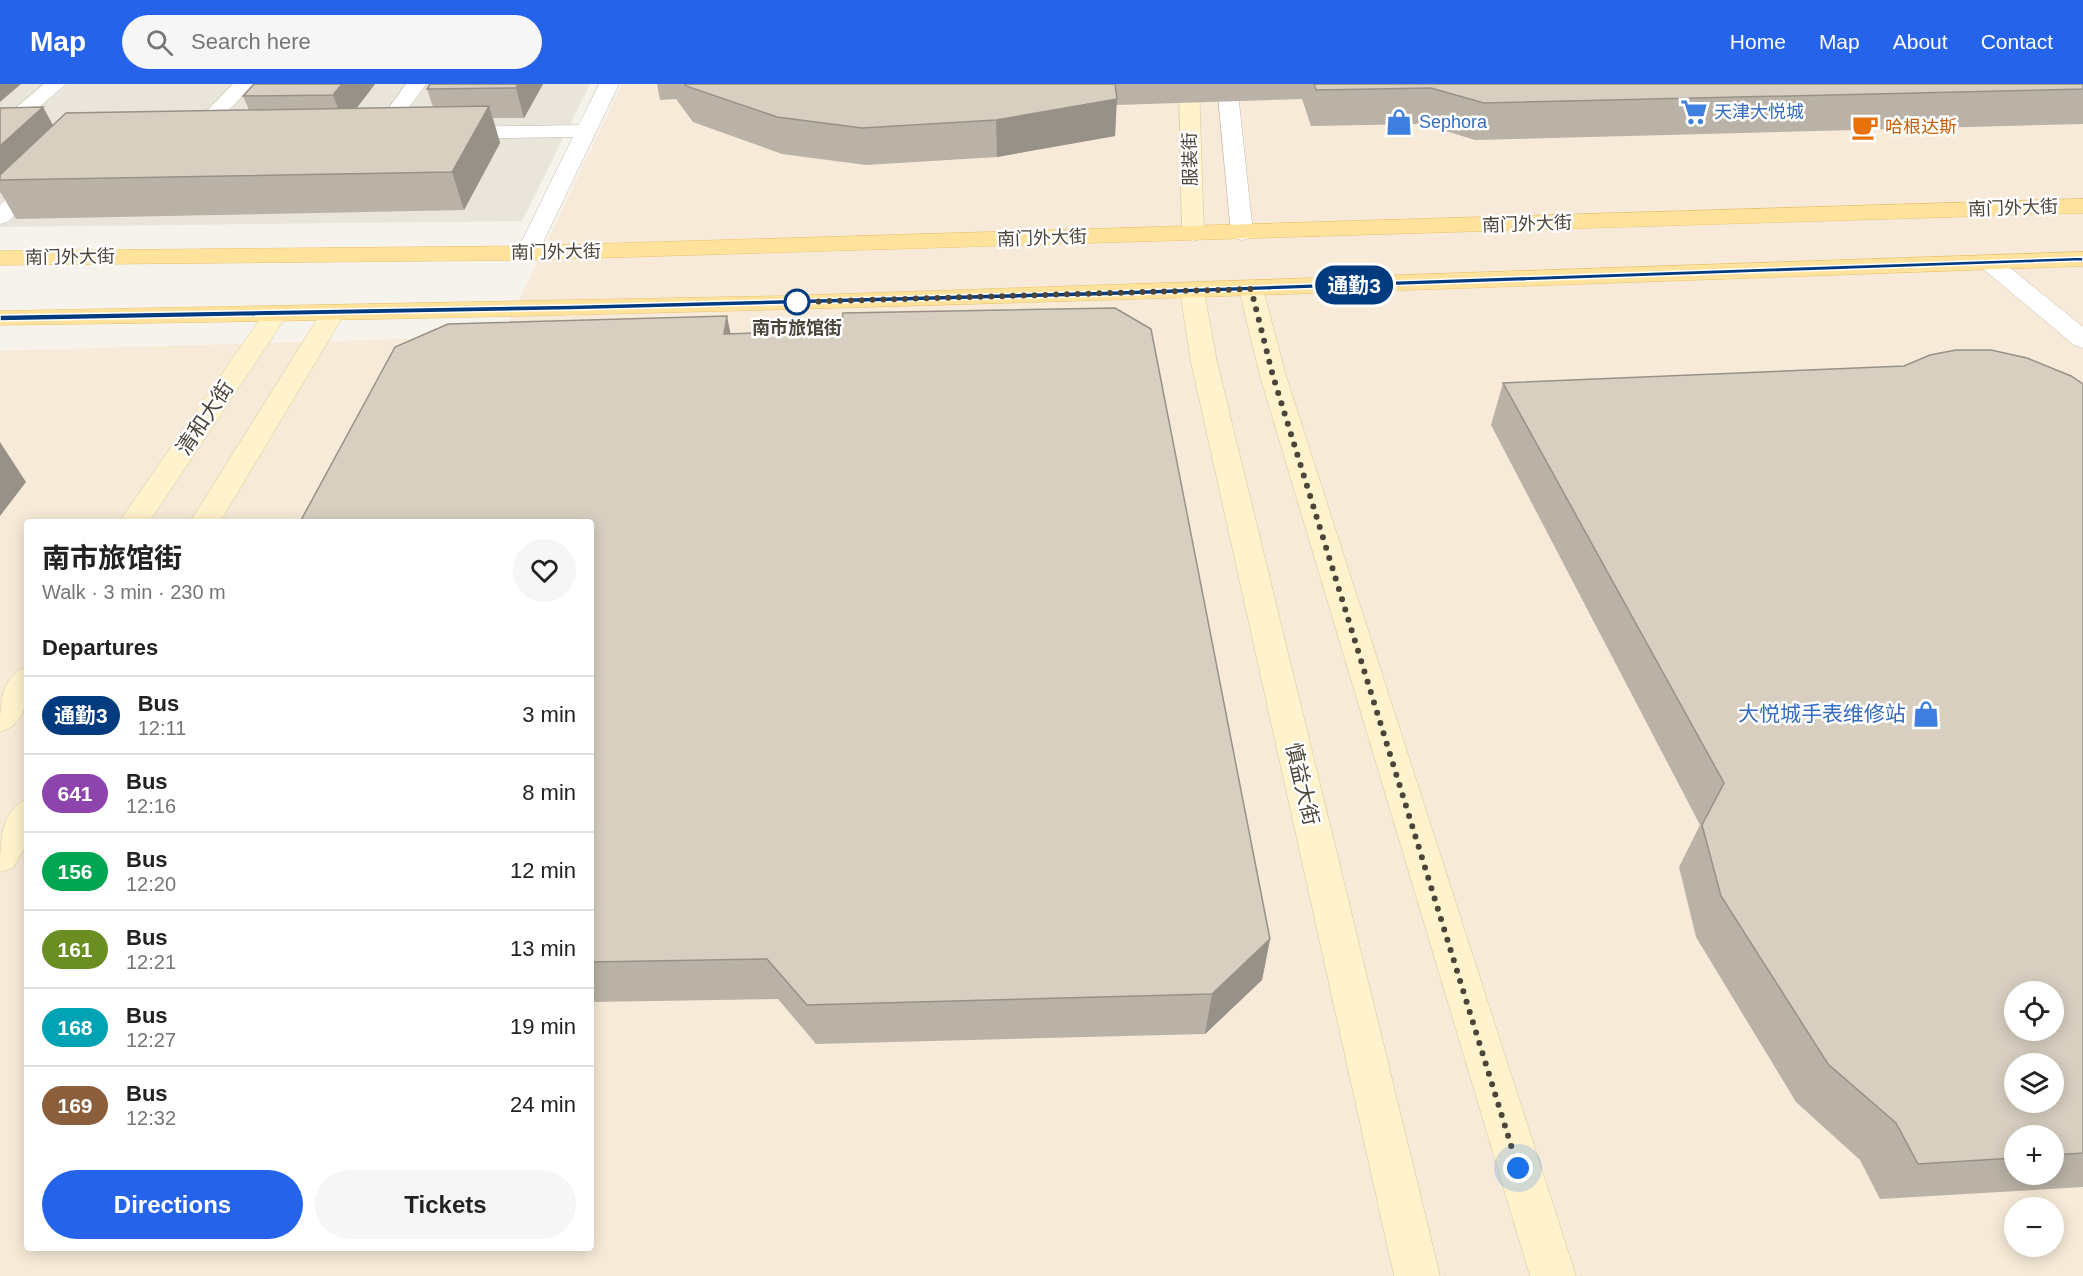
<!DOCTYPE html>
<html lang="en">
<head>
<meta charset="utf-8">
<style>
	body { margin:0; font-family:Helvetica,"Noto Sans SC",sans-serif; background:#f6f6f6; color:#222; height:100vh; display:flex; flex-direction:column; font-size:22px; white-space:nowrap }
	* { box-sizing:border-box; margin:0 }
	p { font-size:20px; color:#767676 }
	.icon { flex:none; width:33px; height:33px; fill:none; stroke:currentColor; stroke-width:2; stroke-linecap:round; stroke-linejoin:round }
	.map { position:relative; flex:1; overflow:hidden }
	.side { position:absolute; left:24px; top:435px; width:570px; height:732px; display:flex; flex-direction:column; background:#fff; border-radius:6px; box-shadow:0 3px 15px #0003 }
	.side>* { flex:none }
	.badge { padding:0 12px; border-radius:20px; font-size:21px; line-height:39px }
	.buttons { position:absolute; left:2004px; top:897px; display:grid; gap:12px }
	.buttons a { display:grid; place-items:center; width:60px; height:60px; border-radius:50%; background:#fff; box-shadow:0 3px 15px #0003; font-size:30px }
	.you { position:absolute; width:30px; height:30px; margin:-15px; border:4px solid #fff; border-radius:50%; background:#1a73e8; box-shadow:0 0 0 9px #1a73e833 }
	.map>.badge { position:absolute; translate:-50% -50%; box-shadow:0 0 0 3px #fff }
	h2 { padding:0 18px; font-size:22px; line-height:54px }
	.round { display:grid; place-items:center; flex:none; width:63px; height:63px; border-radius:32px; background:#f6f6f6 }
	.summary { display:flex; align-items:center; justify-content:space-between; height:102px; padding:0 18px }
	h1 { font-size:28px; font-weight:700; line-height:45px }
	.button { display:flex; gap:12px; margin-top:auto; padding:12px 18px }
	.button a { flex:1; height:69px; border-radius:36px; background:#2563eb; color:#fff; font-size:24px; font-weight:700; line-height:69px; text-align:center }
	.button a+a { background:#f6f6f6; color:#222 }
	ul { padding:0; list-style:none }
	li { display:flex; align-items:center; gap:18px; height:78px; padding:0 18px; border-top:2px solid #e0e0e0 }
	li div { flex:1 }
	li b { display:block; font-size:22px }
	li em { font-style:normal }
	li .badge { min-width:66px; font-weight:700; text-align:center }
	header { display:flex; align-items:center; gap:36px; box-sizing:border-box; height:84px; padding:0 30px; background:#2563eb; color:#fff }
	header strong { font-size:28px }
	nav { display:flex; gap:33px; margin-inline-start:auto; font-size:21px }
	.search { width:420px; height:54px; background:#f6f6f6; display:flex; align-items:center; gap:15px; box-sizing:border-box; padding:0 21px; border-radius:33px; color:#767676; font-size:22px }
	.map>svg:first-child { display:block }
	.residential { fill:#eae5da }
	.commercial { fill:#f7ead8; fill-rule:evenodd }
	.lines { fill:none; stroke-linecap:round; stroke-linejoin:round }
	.lane-casing { stroke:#c2bbae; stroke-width:1 }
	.street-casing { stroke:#c2bbae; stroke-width:1 }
	.secondary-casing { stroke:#d6c79b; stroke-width:1 }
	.primary-casing { stroke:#e6c16a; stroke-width:1 }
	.lane { fill:#fff; fill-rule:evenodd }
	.street { fill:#fff; fill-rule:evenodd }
	.secondary { fill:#fff3cd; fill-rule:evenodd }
	.primary { fill:#ffe39c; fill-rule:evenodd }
	.wall { fill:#bab2a6; fill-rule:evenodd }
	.shaded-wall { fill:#979187 }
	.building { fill:#d8cfc1; stroke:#979187; stroke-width:1.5; fill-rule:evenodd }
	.line { fill:#003b80; stroke:#fff; stroke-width:1.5 }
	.walk { stroke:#4b4439; stroke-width:6; stroke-dasharray:0 10.8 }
	.stop-dot { fill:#fff; stroke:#003b80; stroke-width:3 }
	.labels { text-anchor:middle; stroke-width:5; stroke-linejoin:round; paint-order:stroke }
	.far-shop-label { font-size:18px; fill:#366cbe; stroke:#fff; text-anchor:start }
	.far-food-label { font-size:18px; fill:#c56008; stroke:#fff; text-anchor:start }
	.far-street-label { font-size:18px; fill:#4b4439; stroke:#fff }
	.far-stop-label { font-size:18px; font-weight:bold; fill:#4b4439; stroke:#fff }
	.street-label { font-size:21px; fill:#4b4439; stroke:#fff }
	.shop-label { font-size:21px; fill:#366cbe; stroke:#fff; text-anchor:end }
</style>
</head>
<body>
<header>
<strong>Map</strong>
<div class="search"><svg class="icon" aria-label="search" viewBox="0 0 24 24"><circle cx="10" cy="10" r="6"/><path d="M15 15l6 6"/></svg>Search here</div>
<nav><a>Home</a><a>Map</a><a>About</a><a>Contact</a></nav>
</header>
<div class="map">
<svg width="2083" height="1192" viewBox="0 0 2083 1192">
	<rect width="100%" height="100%" fill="#f6f3ec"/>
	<polygon class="residential" points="0,0 590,0 522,137 0,143"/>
	<path class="commercial" d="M622,0H2083V1192H0V267L502,252ZM27,438H591V1164H27ZM2014,908H2054V946H2014ZM2014,980H2054V1018H2014ZM2014,1052H2054V1090H2014ZM2014,1124H2054V1162H2014Z"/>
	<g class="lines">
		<defs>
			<polygon id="lane" points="1217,0 1237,0 1253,149 1250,154 1242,156 1234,154 1231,149"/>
			<g id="street">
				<polygon points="44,0 66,0 7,51 0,53 0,37"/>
				<polygon points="233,0 254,0 200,56 186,56 183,52 186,48"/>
				<polygon points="406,0 426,0 387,54 373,54 370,50"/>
				<polygon points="599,0 619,0 538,169 535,174 527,176 519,174 516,169 573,53 453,55 446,53 443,49 446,45 453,43 579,41"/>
				<polygon points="42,86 49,88 53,92 49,96 8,138 0,140 0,121 35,88"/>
				<polygon points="1990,172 1998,174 2083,243 2083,264 2074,261 1982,184 1978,179 1982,174"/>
			</g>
			<g id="secondary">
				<polygon points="1179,0 1199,0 1204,150 1201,155 1193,157 1185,155 1182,150"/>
				<polygon points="1251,198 1259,200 1263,205 1286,292 1576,1192 1530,1192 1260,292 1239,205 1243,200"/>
				<polygon points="1192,200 1200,202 1204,207 1217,278 1440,1192 1394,1192 1191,278 1180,207 1184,202"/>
				<polygon points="333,222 342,224 345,229 220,438 190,438 321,229 324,224"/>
				<polygon points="276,223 285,225 288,230 149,438 119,438 267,225"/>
				<path d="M27,583C27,610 31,638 0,648C0,621 0,592 27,583Z"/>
				<path d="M27,715V760L13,784L0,788C0,759 0,726 27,715Z"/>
			</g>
			<g id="primary">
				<polygon points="2083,115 2083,129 527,176 0,181 0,167 527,162"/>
				<path d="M2083,168V182C1389,207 695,233 0,241V227L782,212Z"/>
			</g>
		</defs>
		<use href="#lane" class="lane-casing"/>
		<use href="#street" class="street-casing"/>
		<use href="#secondary" class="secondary-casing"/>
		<use href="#primary" class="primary-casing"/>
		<use href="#lane" class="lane"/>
		<use href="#street" class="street"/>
		<use href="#secondary" class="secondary"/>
		<use href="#primary" class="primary"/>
	</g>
	<g class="wall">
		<polygon points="375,0 356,24 433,23 427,5 543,0 524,34 493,34 500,59 464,126 16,135 1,109 0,109 0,24 43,23 53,41 249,26 243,12"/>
		<polygon points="657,0 2083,0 2083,40 1475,56 1423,40 1311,42 1302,15 1116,21 1115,52 997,73 866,81 782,70 693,38 676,15 660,16"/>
		<polygon points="731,250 1270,855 1262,896 1205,950 816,960 778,915 591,918 591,438"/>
		<path d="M1503,299L2083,300V1103L1880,1115L1860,1076L1796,1018L1696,853L1679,783L1700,741L1491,341ZM2014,1052H2054V1090H2014Z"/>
	</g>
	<g class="shaded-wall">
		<polygon points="0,0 21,0 0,18"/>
		<polygon points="342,0 375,0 344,41 333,11"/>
		<polygon points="518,0 543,0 524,34 516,4"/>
		<polygon points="1117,15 1115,52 997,73 996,36"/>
		<polygon points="489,22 500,59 464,126 452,88"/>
		<polygon points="43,23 59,53 0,96 0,62"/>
		<polygon points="727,232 735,272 724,250"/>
		<polygon points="0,358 26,398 0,432"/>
		<polygon points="1270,855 1262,896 1205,950 1212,910"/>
	</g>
	<g class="building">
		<polygon points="254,0 342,0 333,11 243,12"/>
		<polygon points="430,0 518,0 516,4 427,5"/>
		<polygon points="685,0 1115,0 1117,15 996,36 862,44 777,33 686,2"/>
		<polygon points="1314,0 2083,0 2083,5 1484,19 1431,4 1316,6"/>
		<polygon points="489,22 452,88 0,96 0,91 66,29"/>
		<polygon points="43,23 0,62 0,24"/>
		<polygon points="1115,224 1151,245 1270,855 1212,910 807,921 767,875 591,878 591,438 300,438 395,263 448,240 727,232 724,250 841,246 843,229"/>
		<path d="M1956,266H1991L2027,274L2071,292L2083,300V1069L2054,1071V1052H2014V1074L1918,1080L1896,1039L1828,980L1721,812L1702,741L1724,699L1503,299L1904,282L1930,271ZM2014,908H2054V946H2014ZM2014,980H2054V1018H2014Z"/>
	</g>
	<polygon class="line" points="2083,173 2083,177 1105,212 572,226 0,237 0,231 572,221 1105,207"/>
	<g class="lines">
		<polyline class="walk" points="797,218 1251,205 1273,292 1518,1084"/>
	</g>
	<defs>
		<symbol id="supermarket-bare" viewBox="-9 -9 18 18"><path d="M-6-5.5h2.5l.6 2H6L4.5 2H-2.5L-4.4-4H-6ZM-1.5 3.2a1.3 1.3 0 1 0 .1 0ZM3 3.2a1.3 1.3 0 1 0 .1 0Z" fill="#3f7fe0" stroke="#fff" stroke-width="2.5" paint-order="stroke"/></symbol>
		<symbol id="shop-bare" viewBox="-9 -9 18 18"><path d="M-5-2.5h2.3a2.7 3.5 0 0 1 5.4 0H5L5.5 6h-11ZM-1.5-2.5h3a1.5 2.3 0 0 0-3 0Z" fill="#3f7fe0" stroke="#fff" stroke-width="2.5" paint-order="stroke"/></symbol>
		<symbol id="cafe-bare" viewBox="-9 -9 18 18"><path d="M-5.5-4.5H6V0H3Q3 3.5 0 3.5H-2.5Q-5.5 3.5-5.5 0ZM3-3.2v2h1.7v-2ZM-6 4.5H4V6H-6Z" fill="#e8710a" stroke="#fff" stroke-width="2.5" paint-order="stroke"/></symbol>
	</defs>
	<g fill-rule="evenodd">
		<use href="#supermarket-bare" x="1675" y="9" width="38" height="38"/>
		<use href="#shop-bare" x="1380" y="19" width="38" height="38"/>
		<use href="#cafe-bare" x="1846" y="24" width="38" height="38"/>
		<use href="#shop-bare" x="1907" y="611" width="38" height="38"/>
	</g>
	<circle class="stop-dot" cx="797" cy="218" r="12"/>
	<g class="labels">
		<g class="far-shop-label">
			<text x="1714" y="34">天津大悦城</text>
			<text x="1419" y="44">Sephora</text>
		</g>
		<g class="far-food-label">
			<text x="1885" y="49">哈根达斯</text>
		</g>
		<g class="far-street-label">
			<text transform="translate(1190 75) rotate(-91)" y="6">服装街</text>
			<text transform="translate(2013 124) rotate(-2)" y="6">南门外大街</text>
			<text transform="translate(1527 140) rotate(-2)" y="6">南门外大街</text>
			<text transform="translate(1042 154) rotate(-2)" y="6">南门外大街</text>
			<text transform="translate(556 168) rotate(-1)" y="6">南门外大街</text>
			<text transform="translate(70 173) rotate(-1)" y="6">南门外大街</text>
		</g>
		<g class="far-stop-label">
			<text x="797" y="250">南市旅馆街</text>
		</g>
		<g class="street-label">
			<text transform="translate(205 334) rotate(-56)" y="7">清和大街</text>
			<text transform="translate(1302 700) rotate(77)" y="7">慎益大街</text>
		</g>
		<g class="shop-label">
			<text x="1906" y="637">大悦城手表维修站</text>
		</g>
	</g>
</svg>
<div class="buttons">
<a><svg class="icon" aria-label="locate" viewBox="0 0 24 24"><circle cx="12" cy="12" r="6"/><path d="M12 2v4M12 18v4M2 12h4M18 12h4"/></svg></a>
<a><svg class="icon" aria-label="layers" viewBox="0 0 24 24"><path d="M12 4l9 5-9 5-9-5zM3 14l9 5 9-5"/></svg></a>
<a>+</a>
<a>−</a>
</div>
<div class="you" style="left:1518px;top:1084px"></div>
<b class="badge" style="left:1354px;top:201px;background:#003b80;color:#fff">通勤3</b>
<section class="side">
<div class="summary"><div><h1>南市旅馆街</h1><p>Walk · 3 min · 230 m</p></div><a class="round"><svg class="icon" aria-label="heart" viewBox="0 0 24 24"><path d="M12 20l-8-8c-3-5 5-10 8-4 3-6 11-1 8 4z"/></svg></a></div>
<h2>Departures</h2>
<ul>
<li><span class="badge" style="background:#003b80;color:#fff">通勤3</span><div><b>Bus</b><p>12:11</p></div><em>3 min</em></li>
<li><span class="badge" style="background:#8e44ad;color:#fff">641</span><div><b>Bus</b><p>12:16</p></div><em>8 min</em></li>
<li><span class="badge" style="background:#00a651;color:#fff">156</span><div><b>Bus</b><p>12:20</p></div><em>12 min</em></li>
<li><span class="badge" style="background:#6b8e23;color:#fff">161</span><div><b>Bus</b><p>12:21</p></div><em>13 min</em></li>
<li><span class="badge" style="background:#00a3b4;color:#fff">168</span><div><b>Bus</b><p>12:27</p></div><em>19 min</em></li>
<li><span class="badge" style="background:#8b5e3c;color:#fff">169</span><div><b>Bus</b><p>12:32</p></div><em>24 min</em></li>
</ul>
<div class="button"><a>Directions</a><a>Tickets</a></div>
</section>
</div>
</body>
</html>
